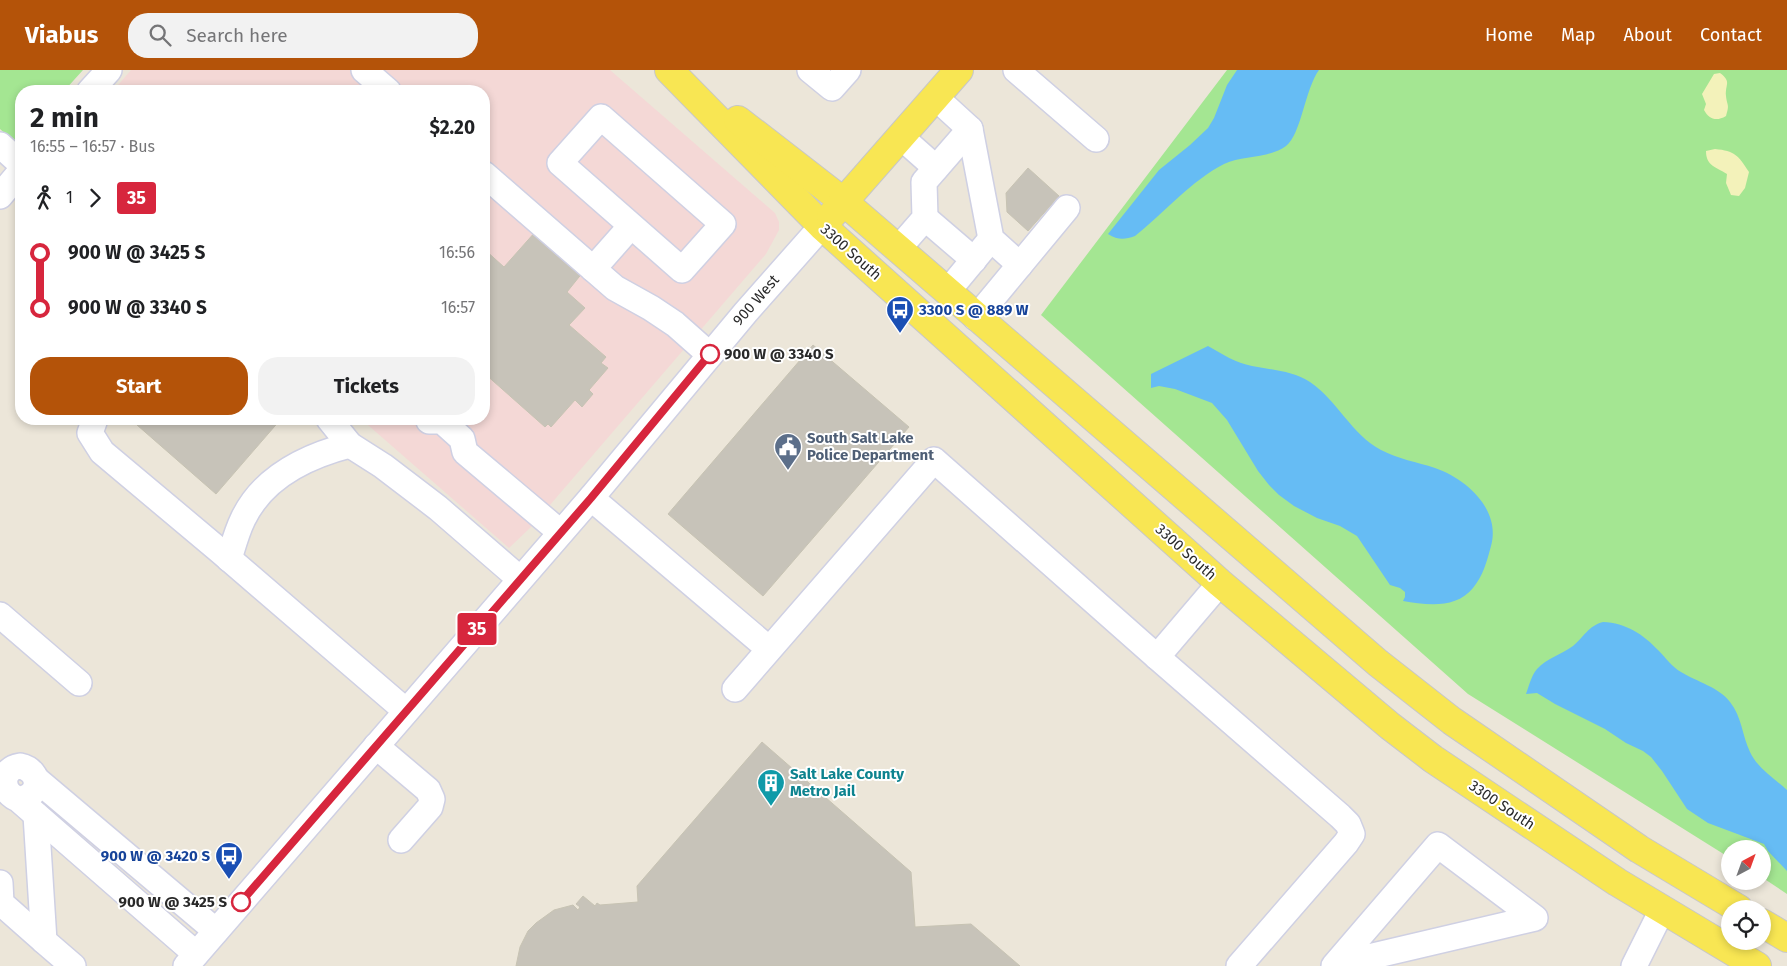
<!DOCTYPE html>
<html lang="en">
<head>
<meta charset="utf-8">
<style>
	body { margin:0; font-family:"Fira Sans",sans-serif; background:#f2f2f2; color:#202124; height:100vh; display:flex; flex-direction:column; font-size:19px; white-space:nowrap }
	* { box-sizing:border-box; margin:0 }
	p { font-size:16px; color:#757577 }
	.icon { flex:none; width:28px; height:28px; fill:none; stroke:currentColor; stroke-width:2; stroke-linecap:round; stroke-linejoin:round }
	.map { position:relative; flex:1; overflow:hidden }
	.details { position:absolute; left:15px; top:15px; width:475px; height:340px; display:flex; flex-direction:column; background:#fff; border-radius:20px; box-shadow:0 2px 8px #0003 }
	.details>* { flex:none }
	.badge { padding:0 10px; border-radius:4px; font-size:18px; line-height:32px }
	.needle { width:32px; rotate:41deg }
	.controls { position:absolute; left:1721px; top:770px; display:grid; gap:10px }
	.controls a { display:grid; place-items:center; width:50px; height:50px; border-radius:50%; background:#fff; box-shadow:0 2px 8px #0003; font-size:25px }
	.map>.badge { position:absolute; translate:-50% -50%; box-shadow:0 0 0 2px #fff }
	.legs { display:flex; align-items:center; gap:8px; height:55px; padding:0 15px; font-size:16px }
	.legs p { margin-inline-start:auto }
	.overview { display:flex; align-items:center; justify-content:space-between; height:85px; padding:0 15px }
	h1 { font-size:28px; font-weight:700; line-height:38px }
	.action { display:flex; gap:10px; margin-top:auto; padding:10px 15px }
	.action a { flex:1; height:58px; border-radius:20px; background:#b45309; color:#fff; font-size:20px; font-weight:700; line-height:58px; text-align:center }
	.action a+a { background:#f2f2f2; color:#202124 }
	ul { padding:0 15px; list-style:none }
	li { display:flex; align-items:center; gap:18px; height:55px; font-size:19px }
	li i { display:grid; place-items:center; width:8px; height:100%; margin:0 6px; background:currentColor }
	li i::after { content:''; width:12px; height:12px; margin:-6px; border:4px solid; border-radius:50%; background:#fff }
	li p { margin-inline-start:auto }
	li:first-child i { background:linear-gradient(#0000 50%,currentColor 0) }
	li:last-child i { background:linear-gradient(currentColor 50%,#0000 0) }
	header { display:flex; align-items:center; gap:30px; box-sizing:border-box; height:70px; padding:0 25px; background:#b45309; color:#fff }
	header strong { font-size:24px }
	nav { display:flex; gap:28px; margin-inline-start:auto; font-size:18px }
	.search { width:350px; height:45px; background:#f2f2f2; display:flex; align-items:center; gap:12px; box-sizing:border-box; padding:0 18px; border-radius:20px; color:#757577; font-size:19px }
	.map>svg:first-child { display:block }
	.medical { fill:#f4d8d6 }
	.green { fill:#a4e692 }
	.sand { fill:#f3f2ba }
	.water { fill:#66bcf4 }
	.building { fill:#c7c3b9; stroke:#c7c3b3 }
	.lines { fill:none; stroke-linecap:round; stroke-linejoin:round }
	.minor-casing { stroke:#cfd0e3; stroke-width:28 }
	.major-casing { stroke:#c7c7c7; stroke-width:30 }
	.minor { stroke:#fff; stroke-width:25 }
	.major { stroke:#f8e653; stroke-width:28 }
	.line-1-casing { stroke:#fff; stroke-width:11 }
	.line-1 { stroke:#d7263d; stroke-width:8 }
	.stop-1-dot { fill:#fff; stroke:#d7263d; stroke-width:2.5 }
	.labels { text-anchor:middle; stroke-width:4; stroke-linejoin:round; paint-order:stroke }
	.street-label { font-size:15px; fill:#292929; stroke:#fff }
	.transit-label { font-size:15px; font-weight:bold; fill:#164399; stroke:#fff; text-anchor:start }
	.stop-label { font-size:15px; font-weight:bold; fill:#292929; stroke:#fff; text-anchor:start }
	.service-label { font-size:15px; font-weight:bold; fill:#4e5e75; stroke:#fff; text-anchor:start }
	.culture-label { font-size:15px; font-weight:bold; fill:#0d838f; stroke:#fff; text-anchor:start }
</style>
</head>
<body>
<header>
<strong>Viabus</strong>
<div class="search"><svg class="icon" aria-label="search" viewBox="0 0 24 24"><circle cx="10" cy="10" r="6"/><path d="M15 15l6 6"/></svg>Search here</div>
<nav><a>Home</a><a>Map</a><a>About</a><a>Contact</a></nav>
</header>
<div class="map">
<svg width="1787" height="896" viewBox="0 0 1787 896">
	<rect width="100%" height="100%" fill="#ece6d9"/>
	<polygon class="medical" points="131,0 610,0 775,143 779,152 779,160 766,184 531,457 509,478 361,349 484,349 484,21 113,21"/>
	<g class="green">
		<polygon points="0,0 83,0 64,21 21,21 21,72 18,75 0,59"/>
		<polygon points="1227,0 1787,0 1787,824 1763,808 1762,779 1730,779 1730,788 1468,624 1041,245"/>
	</g>
	<g class="sand">
		<path d="M1720,3C1732,12 1725,14 1726,26C1727,36 1730,34 1726,46C1716,52 1709,49 1704,40L1706,34L1702,24L1714,4Z"/>
		<path d="M1715,79C1735,81 1738,85 1749,102L1745,118L1739,126L1731,125L1726,113L1727,104C1716,97 1706,96 1706,81Z"/>
	</g>
	<g class="water">
		<path d="M1237,0H1319C1305,19 1301,65 1286,76C1268,89 1243,85 1224,94C1192,110 1163,144 1135,166C1124,170 1118,170 1108,164L1159,100L1190,75L1208,58L1214,48L1227,15Z"/>
		<path d="M1208,276C1222,284 1236,293 1252,296C1272,300 1293,301 1310,312C1338,331 1351,364 1381,380C1398,389 1417,392 1435,398C1467,409 1501,440 1491,476C1487,491 1483,506 1473,518C1456,539 1427,535 1403,531L1405,527V522L1400,518L1390,515L1357,466L1340,456L1317,448L1294,436L1279,425L1269,415L1258,401L1227,350L1212,333L1175,319L1159,316L1151,318V304Z"/>
		<path d="M1603,552C1626,553 1643,564 1659,581C1666,588 1672,597 1681,602C1697,612 1719,617 1730,632C1742,647 1742,665 1750,682C1758,699 1774,708 1787,720V801L1768,781L1764,774L1708,753L1687,739L1662,701L1651,687L1643,681L1626,673L1605,659L1555,634L1537,623L1526,624C1529,616 1531,606 1537,599C1547,588 1561,585 1573,576C1584,567 1588,556 1603,552Z"/>
	</g>
	<g class="building">
		<polygon points="1028,98 1059,126 1028,161 1007,142 1006,123"/>
		<polygon points="536,161 583,202 567,222 585,238 569,255 606,287 601,293 608,298 589,320 593,324 582,337 575,330 551,357 548,354 545,357 484,303 484,179 504,197"/>
		<polygon points="813,275 909,357 763,526 668,444"/>
		<polygon points="143,349 281,349 216,424 137,355"/>
		<polygon points="762,672 911,802 915,857 971,854 1020,896 516,896 520,877 528,861 536,853 554,840 573,835 578,840 580,837 576,834 583,826 595,836 597,833 600,835 638,832 637,816"/>
	</g>
	<g class="lines">
		<defs>
			<g id="minor">
				<polyline points="364,0 388,21"/>
				<polyline points="810,0 832,18 848,0"/>
				<polyline points="1016,0 1096,69"/>
				<polyline points="90,21 109,0"/>
				<polyline points="935,27 970,59 991,169 1020,195"/>
				<polygon points="601,47 723,154 682,200 560,93"/>
				<polyline points="901,67 936,98"/>
				<polyline points="0,75 21,94"/>
				<polyline points="484,104 615,218 651,238 675,254 710,285"/>
				<polyline points="0,126 21,101"/>
				<polyline points="925,148 974,190"/>
				<polyline points="898,179 925,148 924,112 970,59"/>
				<polyline points="593,199 631,156"/>
				<polyline points="947,222 991,169"/>
				<polyline points="976,248 1067,138"/>
				<polyline points="95,349 90,363 102,382 220,481 406,641"/>
				<polyline points="329,349 350,375 383,396 438,438 520,509"/>
				<polyline points="429,351 442,351 462,369 465,382 560,462"/>
				<polyline points="591,428 769,579"/>
				<path d="M229,489C233,476 237,461 243,449C263,407 307,386 350,375"/>
				<polyline points="0,545 79,613"/>
				<polyline points="1157,587 1220,513"/>
				<polyline points="735,619 934,390 1157,587 1340,746 1348,754 1352,764 1346,773 1239,896"/>
				<polyline points="376,676 428,720 432,729 430,737 401,770"/>
				<polyline points="36,709 216,861"/>
				<path d="M18,729C41,728 43,701 20,696C0,699 0,722 18,729L196,884"/>
				<polyline points="36,745 44,871 73,896"/>
				<polyline points="0,813 1,833 44,871"/>
				<polyline points="186,896 591,428 746,242 822,156"/>
				<polyline points="1334,896 1438,775 1535,848 1335,895"/>
				<polyline points="1634,896 1662,840"/>
			</g>
			<g id="major">
				<polyline points="669,0 822,156 1220,513 1390,656 1433,689 1617,812 1757,896"/>
				<polyline points="738,50 844,132 1378,593 1452,651 1639,779 1739,839"/>
				<polyline points="831,146 959,0"/>
				<polyline points="1762,853 1787,868"/>
			</g>
		</defs>
		<use href="#minor" class="minor-casing"/>
		<use href="#major" class="major-casing"/>
		<use href="#minor" class="minor"/>
		<use href="#major" class="major"/>
	</g>
	<g class="lines">
		<defs>
			<polyline id="line-1" points="241,832 591,428 710,284"/>
		</defs>
		<use href="#line-1" class="line-1-casing"/>
		<use href="#line-1" class="line-1"/>
	</g>
	<defs>
		<symbol id="bus-pin" viewBox="-11 -11 22 30"><path d="M0 17L-7.5 6A9.5 9.5 0 1 1 7.5 6Z" fill="#1a4fb4" stroke="#fff"/><path d="M-5-6H5V4H4V6H2V4H-2V6H-4V4H-5ZM-3.5-4V0h7V-4ZM-3.5 1.2v1.5H-2V1.2ZM2 1.2v1.5H3.5V1.2Z" fill="#fff"/></symbol>
		<symbol id="civic-pin" viewBox="-11 -11 22 30"><path d="M0 17L-7.5 6A9.5 9.5 0 1 1 7.5 6Z" fill="#5c6f8a" stroke="#fff"/><path d="M-.6-6.5H3V-4.5H.6V-3L4-1V1h2V6H-6V1h2V-1L-.6-3ZM-1.2 2.5V6h2.4V2.5Z" fill="#fff"/></symbol>
		<symbol id="building-pin" viewBox="-11 -11 22 30"><path d="M0 17L-7.5 6A9.5 9.5 0 1 1 7.5 6Z" fill="#0f9aa8" stroke="#fff"/><path d="M-4-6H4V6H1V3H-1V6H-4ZM-2.5-4.3h1.7v1.8h-1.7ZM.8-4.3h1.7v1.8H.8ZM-2.5-1h1.7V.8h-1.7ZM.8-1h1.7V.8H.8Z" fill="#fff"/></symbol>
	</defs>
	<g fill-rule="evenodd">
		<use href="#bus-pin" x="884" y="224" width="32" height="43"/>
		<use href="#civic-pin" x="772" y="361" width="32" height="43"/>
		<use href="#building-pin" x="755" y="697" width="32" height="43"/>
		<use href="#bus-pin" x="213" y="770" width="32" height="43"/>
	</g>
	<g class="stop-1-dot">
		<circle cx="710" cy="284" r="9"/>
		<circle cx="241" cy="832" r="9"/>
	</g>
	<g class="labels">
		<g class="street-label">
			<text transform="translate(851 182) rotate(42)" y="5">3300 South</text>
			<text transform="translate(756 230) rotate(-49)" y="5">900 West</text>
			<text transform="translate(1186 482) rotate(42)" y="5">3300 South</text>
			<text transform="translate(1502 735) rotate(34)" y="5">3300 South</text>
		</g>
		<g class="transit-label">
			<text x="919" y="245">3300 S @ 889 W</text>
			<text x="210" y="791" text-anchor="end">900 W @ 3420 S</text>
		</g>
		<g class="stop-label">
			<text x="724" y="289">900 W @ 3340 S</text>
			<text x="227" y="837" text-anchor="end">900 W @ 3425 S</text>
		</g>
		<g class="service-label">
			<text x="807" y="373">South Salt Lake<tspan x="807" dy="17">Police Department</tspan></text>
		</g>
		<g class="culture-label">
			<text x="790" y="709">Salt Lake County<tspan x="790" dy="17">Metro Jail</tspan></text>
		</g>
	</g>
</svg>
<div class="controls">
<a><svg class="needle" viewBox="-14 -14 28 28"><path d="M0-13l5 13h-10z" fill="#e53935"/><path d="M0 13l5-13h-10z" fill="#757577"/></svg></a>
<a><svg class="icon" aria-label="locate" viewBox="0 0 24 24"><circle cx="12" cy="12" r="6"/><path d="M12 2v4M12 18v4M2 12h4M18 12h4"/></svg></a>
</div>
<b class="badge" style="left:477px;top:559px;background:#d7263d;color:#fff">35</b>
<section class="details">
<div class="overview"><div><h1>2 min</h1><p>16:55 – 16:57 · Bus</p></div><b>$2.20</b></div>
<div class="legs"><svg class="icon" aria-label="walk" viewBox="0 0 24 24"><circle cx="13" cy="4" r="2"/><path d="M13 8l-2 6 4 7M11 14l-3 7M7 12l3-4h3l4 4"/></svg>1<svg class="icon" aria-label="forward" viewBox="0 0 24 24"><path d="M9 5l7 7-7 7"/></svg><b class="badge" style="background:#d7263d;color:#fff">35</b></div>
<ul>
<li><i style="color:#d7263d"></i><b>900 W @ 3425 S</b><p>16:56</p></li>
<li><i style="color:#d7263d"></i><b>900 W @ 3340 S</b><p>16:57</p></li>
</ul>
<div class="action"><a>Start</a><a>Tickets</a></div>
</section>
</div>
</body>
</html>
